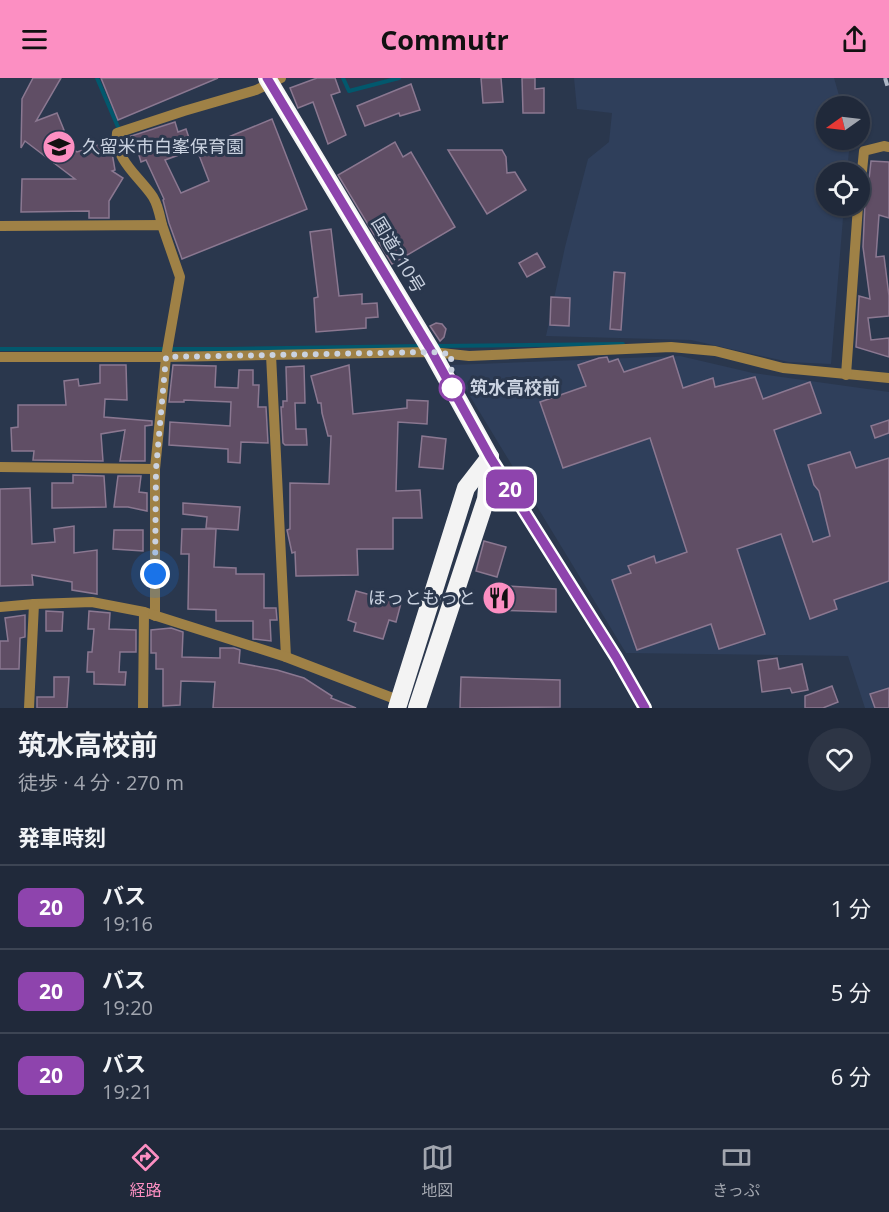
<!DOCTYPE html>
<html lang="ja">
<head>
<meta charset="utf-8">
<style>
	body { margin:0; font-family:"Open Sans","Noto Sans JP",sans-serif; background:#2d3545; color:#f1f3f6; height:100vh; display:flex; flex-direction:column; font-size:22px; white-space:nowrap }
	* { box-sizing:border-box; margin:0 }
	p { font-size:20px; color:#a2a6af }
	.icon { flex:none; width:33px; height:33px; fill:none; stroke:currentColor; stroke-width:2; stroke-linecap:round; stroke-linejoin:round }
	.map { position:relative; height:630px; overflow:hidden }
	.details { display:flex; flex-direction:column; background:#20293a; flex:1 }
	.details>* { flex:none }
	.badge { padding:0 12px; border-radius:9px; font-size:21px; line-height:39px }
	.needle { width:39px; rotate:256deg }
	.controls { position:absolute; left:816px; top:18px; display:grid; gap:12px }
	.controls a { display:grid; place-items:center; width:54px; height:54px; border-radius:50%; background:#20293a; box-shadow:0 2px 4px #0004,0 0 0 2px #3d4554; font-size:30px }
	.you { position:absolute; width:30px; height:30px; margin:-15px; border:4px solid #fff; border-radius:50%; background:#1a73e8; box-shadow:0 0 0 9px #1a73e833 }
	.map>.badge { position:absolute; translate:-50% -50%; box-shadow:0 0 0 3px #fff }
	h2 { padding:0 18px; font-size:22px; line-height:54px }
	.round { display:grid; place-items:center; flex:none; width:63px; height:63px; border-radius:32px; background:#2d3545 }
	.overview { display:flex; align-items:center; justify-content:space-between; height:102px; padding:0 18px }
	h1 { font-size:28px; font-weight:700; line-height:45px }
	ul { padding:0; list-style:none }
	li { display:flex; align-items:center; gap:18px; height:84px; padding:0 18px; border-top:2px solid #3d4554 }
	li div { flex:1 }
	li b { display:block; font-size:22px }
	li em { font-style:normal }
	li .badge { min-width:66px; font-weight:700; text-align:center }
	header { display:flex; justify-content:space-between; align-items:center; height:78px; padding:0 18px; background:#fc8fc2; color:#111; font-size:27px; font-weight:700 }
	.dock { display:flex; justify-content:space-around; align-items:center; height:84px; border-top:2px solid #3d4554; background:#20293a; font-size:16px; color:#a2a6af }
	.dock a { display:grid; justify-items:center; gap:3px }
	.dock .selected { color:#fc8fc2 }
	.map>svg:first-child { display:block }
	.built { fill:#2f3f5b }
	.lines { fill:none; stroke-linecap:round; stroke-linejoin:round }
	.stream { stroke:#02586d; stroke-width:4 }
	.building { fill:#604e65; stroke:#8b7891; stroke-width:1.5 }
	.minor { stroke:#9f8146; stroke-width:10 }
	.highway { stroke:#f3f3f3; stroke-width:18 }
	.rail { stroke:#aeb7c6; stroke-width:4; stroke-dasharray:8 8; stroke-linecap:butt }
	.line-casing { stroke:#fff; stroke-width:14 }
	.line { stroke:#8e44ad; stroke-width:9 }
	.walk { stroke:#cad2e0; stroke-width:6; stroke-dasharray:0 10.8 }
	.stop-dot { fill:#fff; stroke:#8e44ad; stroke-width:3 }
	.labels { text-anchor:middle; stroke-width:6; stroke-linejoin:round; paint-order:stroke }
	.poi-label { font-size:18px; fill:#cad2e0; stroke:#2a374d; text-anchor:start }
	.street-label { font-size:18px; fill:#cad2e0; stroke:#2a374d }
	.stop-label { font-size:18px; font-weight:bold; fill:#cad2e0; stroke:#2a374d; text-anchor:start }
</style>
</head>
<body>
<header><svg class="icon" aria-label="menu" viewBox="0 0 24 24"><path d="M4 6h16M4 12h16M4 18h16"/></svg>Commutr<svg class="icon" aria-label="share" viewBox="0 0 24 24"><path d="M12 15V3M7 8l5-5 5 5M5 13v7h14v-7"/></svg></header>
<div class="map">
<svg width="889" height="630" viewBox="0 0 889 630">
	<rect width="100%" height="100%" fill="#2a374d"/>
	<g class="built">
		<polygon points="574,0 834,0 842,28 826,28 826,62 850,62 847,94 826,94 826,128 844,128 831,286 789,284 691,262 546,258 565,169 588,81 609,64 612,35 577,31"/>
		<polygon points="680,278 753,295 889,314 889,630 865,630 848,578 626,575 451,287"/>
	</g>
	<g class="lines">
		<g class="stream">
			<polyline points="97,0 118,49"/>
			<polyline points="343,0 349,13 399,0"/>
			<polyline points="436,268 623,266"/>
			<polyline points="0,271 228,271 422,268"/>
		</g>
	</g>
	<g class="building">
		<polygon points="33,0 61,0 36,43 57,35 64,52 54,56 77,74 110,63 115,92 112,93 123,100 109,123 109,140 89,140 89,133 21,134 22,101 75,101 25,63 21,70 22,21"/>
		<polygon points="101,0 218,0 118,42"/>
		<polygon points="317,0 335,0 340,14 331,17 346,57 328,66 313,24 298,30 290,10"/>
		<polygon points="481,0 501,0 503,24 483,25"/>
		<polygon points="522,0 535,0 535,11 544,10 544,35 523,35"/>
		<polygon points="411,6 420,32 400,38 399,35 365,48 357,28"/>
		<polygon points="272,41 307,131 182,181 169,145 163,122 164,121 146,82 141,84 136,67 126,70 125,60 175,44 178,54 186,51 193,72 165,82 181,115 209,103 197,72"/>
		<polygon points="395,64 403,79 411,74 455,149 392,186 338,97"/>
		<polygon points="448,72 502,72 506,79 507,95 515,94 526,112 487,136"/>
		<polygon points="871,83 889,84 889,140 879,137 876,179 884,178 889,218 889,238 868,240 871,262 889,260 889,279 856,269 859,220 859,218 870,221 863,169 865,124 868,111"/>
		<polygon points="331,151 339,218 362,216 362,226 377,225 378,239 366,240 366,250 316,254 314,220 318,219 310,154"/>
		<polygon points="537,175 545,189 527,199 519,185"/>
		<polygon points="614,194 625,195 621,252 610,251"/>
		<polygon points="551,219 570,220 569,248 550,247"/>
		<polygon points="436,245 442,246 446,251 444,259 440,263 430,248"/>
		<polygon points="673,278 683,310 713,300 715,309 755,299 763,321 810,304 821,335 774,352 813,464 830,458 819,413 814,407 808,387 850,374 856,390 889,380 889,503 834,522 837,531 810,541 781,456 737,471 765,556 719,571 711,546 637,572 612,502 631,495 628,488 654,478 656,485 687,474 650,360 563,390 540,324 586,308 578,287 599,280 607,279 609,284 618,281 624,294"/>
		<polygon points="100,287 126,287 127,322 105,321 104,339 152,343 152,347 145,348 145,383 120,383 125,352 101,356 103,383 33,382 34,373 12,373 11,350 18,349 18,327 66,327 64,303 78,301 79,308 100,305"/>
		<polygon points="173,287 216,288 215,309 238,310 239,292 253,292 253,307 259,307 258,329 266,329 268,365 241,364 240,385 228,384 228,371 169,367 170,344 230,348 231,324 184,322 184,324 169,324"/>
		<polygon points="349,287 353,336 407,330 407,322 428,323 427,346 398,344 396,413 420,412 422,440 393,440 393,471 357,471 358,497 296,498 295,474 292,475 287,452 290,451 290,405 329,406 331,358 328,358 322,335 321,325 318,325 311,298"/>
		<polygon points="304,288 305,325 295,325 296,351 306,351 307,367 285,367 283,365 281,329 283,329 283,323 287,323 286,289"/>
		<polygon points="889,342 889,355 875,360 871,348"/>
		<polygon points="422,358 446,361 443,391 419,389"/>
		<polygon points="73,397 104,398 106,429 52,430 52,405 73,405"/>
		<polygon points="118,398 141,398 139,414 147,415 147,433 128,429 114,429"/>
		<polygon points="30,410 32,466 55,464 54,451 74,448 74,475 97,472 97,516 72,512 72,504 32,497 33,507 0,508 0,411"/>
		<polygon points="183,425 240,429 238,452 206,450 207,439 183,436"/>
		<polygon points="182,451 216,451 214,489 236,490 236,496 264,496 264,530 276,530 277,542 270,542 271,563 253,561 253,543 216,543 216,532 188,531 189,476 181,476"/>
		<polygon points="114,452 143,452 143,473 113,471"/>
		<polygon points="484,463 506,469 497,499 476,493"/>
		<polygon points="491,507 556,511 556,534 490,532"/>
		<polygon points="356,513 401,525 396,544 389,542 383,561 354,553 356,545 348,542"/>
		<polygon points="46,533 63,534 62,553 46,553"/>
		<polygon points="89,533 110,535 109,551 136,552 136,574 120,574 119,594 126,594 125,607 94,606 94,594 87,594 88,574 92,574 94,551 88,551"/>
		<polygon points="25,537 25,559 20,560 19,591 0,591 0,563 8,563 5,540"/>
		<polygon points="171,550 183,554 182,579 220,580 220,570 234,570 240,572 239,585 277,592 304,600 332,618 331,620 356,630 213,630 215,604 181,603 180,627 163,628 163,591 156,591 156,575 151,575 151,552"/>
		<polygon points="777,580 779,591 802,586 808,612 792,615 790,610 762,614 758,583"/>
		<polygon points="54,599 69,599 67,630 37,630 37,619 54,619"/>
		<polygon points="461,599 560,602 560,629 460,630"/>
		<polygon points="832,608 838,624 823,630 805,630 805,618"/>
		<polygon points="889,610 889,630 875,630 870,616"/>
	</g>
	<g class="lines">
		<g class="minor">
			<polyline points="860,113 864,73 884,68 889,69"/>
			<path d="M162,147C160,138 158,127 153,119C140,99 114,82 117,55L184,33L256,12L281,0"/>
			<polyline points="0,148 162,147 180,199 166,279 155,391 155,538"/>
			<polyline points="271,277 286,579"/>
			<polyline points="0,279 166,279 432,274 469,278 671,269 715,273 783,290 889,300"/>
			<polyline points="846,297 858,128"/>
			<polyline points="491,380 616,580 645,630"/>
			<polyline points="0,389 155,391"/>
			<polyline points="0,529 34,526 92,524 144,534 286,579 403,624"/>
			<polyline points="29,630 34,526"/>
			<polyline points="143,630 144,534"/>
		</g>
		<g class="highway">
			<polyline points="267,0 432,274 490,379"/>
			<polyline points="397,630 466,410 490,379"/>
			<polyline points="417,630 486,421 490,379"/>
		</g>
		<polyline class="rail" points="885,0 889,13"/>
	</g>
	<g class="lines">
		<defs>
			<polyline id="line" points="267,0 432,274 490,379 616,579 645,630"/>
		</defs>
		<use href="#line" class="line-casing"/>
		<use href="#line" class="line"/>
		<polyline class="walk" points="155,496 156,391 166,279 432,274 451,276 452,310"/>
	</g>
	<defs>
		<symbol id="school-disc" viewBox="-11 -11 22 22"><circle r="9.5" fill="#fc8fc2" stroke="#2a374d"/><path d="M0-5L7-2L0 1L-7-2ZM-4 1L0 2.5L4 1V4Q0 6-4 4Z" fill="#111"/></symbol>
		<symbol id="restaurant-disc" viewBox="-11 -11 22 22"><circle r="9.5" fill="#fc8fc2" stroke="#2a374d"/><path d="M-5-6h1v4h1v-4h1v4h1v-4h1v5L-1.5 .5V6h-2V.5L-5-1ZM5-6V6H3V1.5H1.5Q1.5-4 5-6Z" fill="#111"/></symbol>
	</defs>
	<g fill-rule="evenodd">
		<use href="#school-disc" x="40" y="50" width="38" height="38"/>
		<use href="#restaurant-disc" x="480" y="501" width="38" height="38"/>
	</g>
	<circle class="stop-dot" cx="452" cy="310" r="12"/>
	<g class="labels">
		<g class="poi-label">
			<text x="82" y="75">久留米市白峯保育園</text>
			<text x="476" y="526" text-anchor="end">ほっともっと</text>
		</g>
		<g class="street-label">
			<text transform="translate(398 177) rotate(59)" y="6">国道210号</text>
		</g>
		<g class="stop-label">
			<text x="470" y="316">筑水高校前</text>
		</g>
	</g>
</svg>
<div class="controls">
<a><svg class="needle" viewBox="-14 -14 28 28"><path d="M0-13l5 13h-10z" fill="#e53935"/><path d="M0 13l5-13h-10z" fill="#a2a6af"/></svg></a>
<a><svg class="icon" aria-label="locate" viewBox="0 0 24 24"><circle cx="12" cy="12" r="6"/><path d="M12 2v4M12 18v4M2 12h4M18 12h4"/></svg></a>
</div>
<div class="you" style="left:155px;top:496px"></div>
<b class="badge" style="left:510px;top:411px;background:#8e44ad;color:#fff">20</b>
</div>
<section class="details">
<div class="overview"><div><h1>筑水高校前</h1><p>徒歩 · 4 分 · 270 m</p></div><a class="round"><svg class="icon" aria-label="heart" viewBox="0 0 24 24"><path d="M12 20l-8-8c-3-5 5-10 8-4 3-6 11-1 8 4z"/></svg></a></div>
<h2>発車時刻</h2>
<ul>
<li><span class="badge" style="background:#8e44ad;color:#fff">20</span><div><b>バス</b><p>19:16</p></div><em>1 分</em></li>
<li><span class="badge" style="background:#8e44ad;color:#fff">20</span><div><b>バス</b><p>19:20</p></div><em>5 分</em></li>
<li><span class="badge" style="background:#8e44ad;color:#fff">20</span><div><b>バス</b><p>19:21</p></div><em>6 分</em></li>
</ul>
</section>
<nav class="dock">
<a class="selected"><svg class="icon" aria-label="directions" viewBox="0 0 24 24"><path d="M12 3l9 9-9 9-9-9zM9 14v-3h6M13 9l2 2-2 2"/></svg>経路</a>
<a><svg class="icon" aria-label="map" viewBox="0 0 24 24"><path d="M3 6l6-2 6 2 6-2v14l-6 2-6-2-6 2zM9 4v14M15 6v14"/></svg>地図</a>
<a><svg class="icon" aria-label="tickets" viewBox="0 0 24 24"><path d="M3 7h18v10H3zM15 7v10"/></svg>きっぷ</a>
</nav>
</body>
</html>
